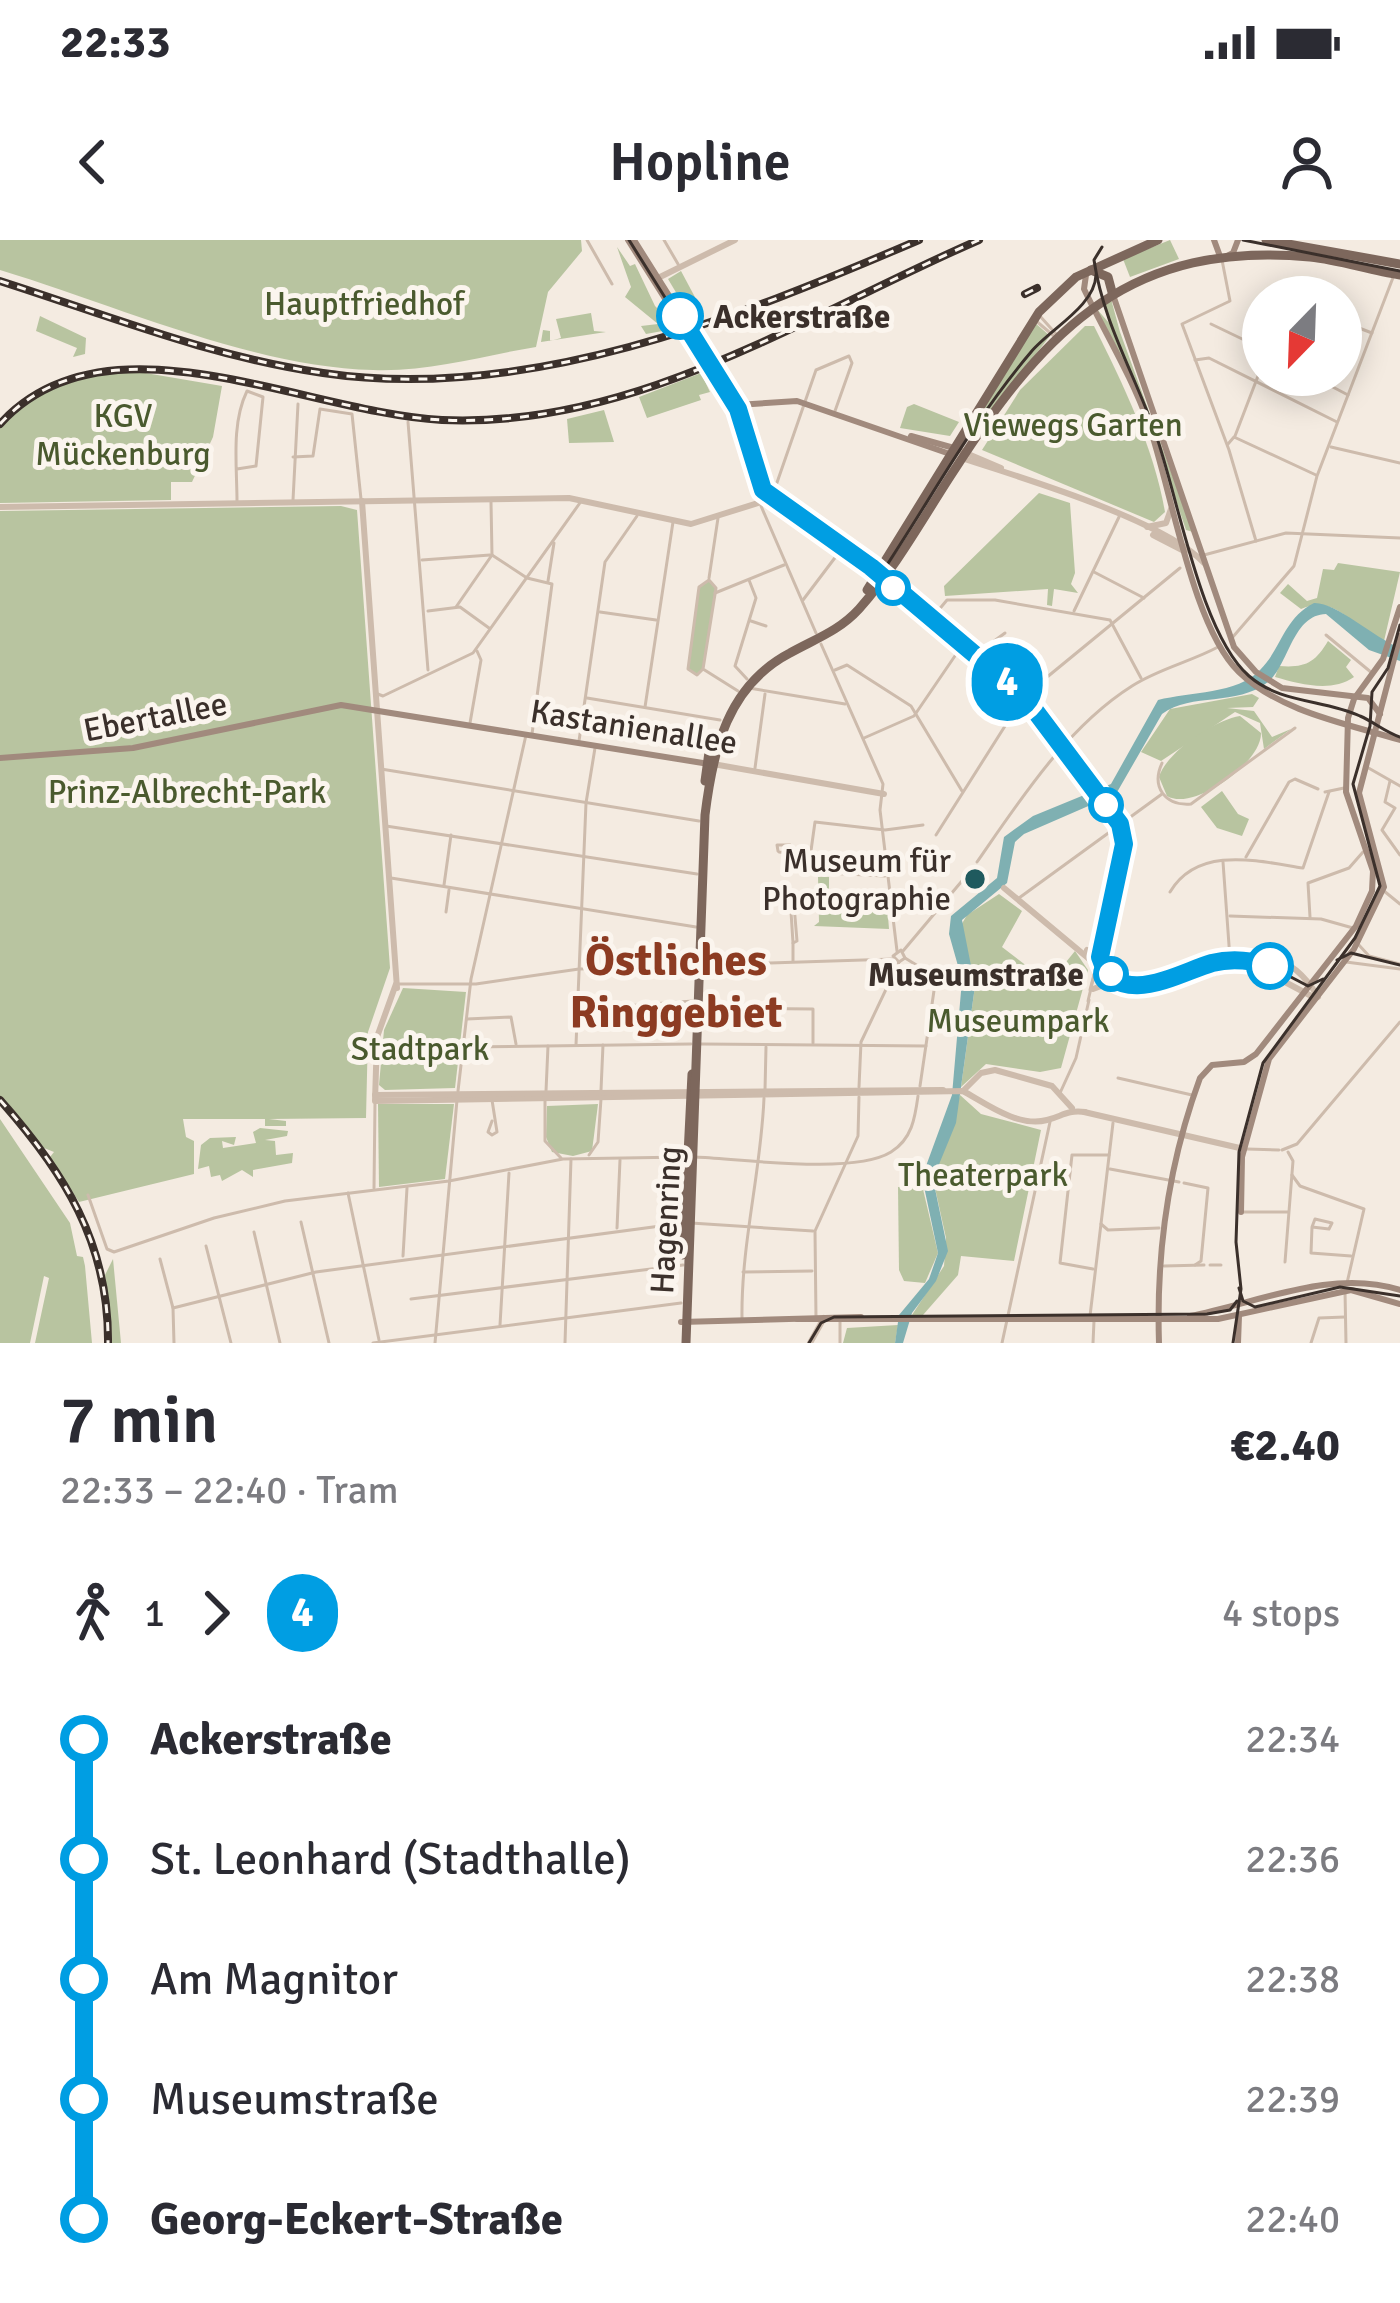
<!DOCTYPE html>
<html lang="en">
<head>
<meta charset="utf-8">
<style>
	body { margin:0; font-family:Signika,sans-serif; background:#f2f2f3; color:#2b2b33; height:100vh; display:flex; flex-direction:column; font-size:45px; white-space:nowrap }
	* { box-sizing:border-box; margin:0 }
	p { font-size:39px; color:#7c7c81 }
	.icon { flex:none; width:66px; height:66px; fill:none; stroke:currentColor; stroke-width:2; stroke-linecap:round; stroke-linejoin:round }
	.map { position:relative; height:1103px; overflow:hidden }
	.details { display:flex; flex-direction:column; background:#fff; flex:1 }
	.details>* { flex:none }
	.badge { padding:0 24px; border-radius:39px; font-size:42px; line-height:78px }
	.needle { width:78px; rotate:203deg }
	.fabs { position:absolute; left:1242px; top:36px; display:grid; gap:24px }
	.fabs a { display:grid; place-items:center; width:120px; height:120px; border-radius:50%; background:#fff; box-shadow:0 6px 30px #0003; font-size:60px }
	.map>.badge { position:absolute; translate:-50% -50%; box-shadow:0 0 0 6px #fff }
	.legs { display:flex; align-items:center; gap:18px; height:132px; padding:0 60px; font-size:39px }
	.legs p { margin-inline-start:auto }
	.summary { display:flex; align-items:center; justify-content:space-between; height:204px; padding:0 60px }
	h1 { font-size:66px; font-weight:600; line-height:90px }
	ul { padding:0 60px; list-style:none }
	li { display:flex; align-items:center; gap:42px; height:120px; font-size:45px }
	li i { display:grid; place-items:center; width:18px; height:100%; margin:0 15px; background:currentColor }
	li i::after { content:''; width:30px; height:30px; margin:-15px; border:9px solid; border-radius:50%; background:#fff }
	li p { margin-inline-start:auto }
	li:first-child i { background:linear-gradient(#0000 50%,currentColor 0) }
	li:last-child i { background:linear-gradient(currentColor 50%,#0000 0) }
	.status { display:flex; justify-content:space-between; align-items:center; height:84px; padding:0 60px; background:#fff; direction:ltr }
	.status svg { height:33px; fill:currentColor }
	header { display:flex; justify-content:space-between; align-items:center; height:156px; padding:0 60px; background:#fff; font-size:54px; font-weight:600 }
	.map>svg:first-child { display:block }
	.green { fill:#b8c4a0 }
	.water { fill:#7fb0b2 }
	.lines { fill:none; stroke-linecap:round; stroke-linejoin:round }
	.secondary-tunnel { stroke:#cfc6bd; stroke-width:6; stroke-dasharray:6 3; stroke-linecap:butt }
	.minor { stroke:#cdbbac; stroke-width:3 }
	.tertiary { stroke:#cdbbac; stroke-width:6 }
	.secondary { stroke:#a18a7d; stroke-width:6 }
	.primary { stroke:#7d675c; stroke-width:9 }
	.tram { stroke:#3b302b; stroke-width:3 }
	.rail-casing { stroke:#3b302b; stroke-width:8 }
	.rail { stroke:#fbf5ee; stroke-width:3; stroke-dasharray:9; stroke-linecap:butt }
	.line-1-casing { stroke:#fff; stroke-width:27 }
	.line-1 { stroke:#009ee3; stroke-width:18 }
	.stop-1-dot { fill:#fff; stroke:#009ee3; stroke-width:6 }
	.poi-dot { fill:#1f5a5e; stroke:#fbf5ee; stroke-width:4.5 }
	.labels { text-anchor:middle; stroke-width:10; stroke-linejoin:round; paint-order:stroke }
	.park-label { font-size:33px; fill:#4a5a2e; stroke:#fbf5ee }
	.stop-label { font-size:33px; font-weight:bold; fill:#3b302b; stroke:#fbf5ee; text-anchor:start }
	.street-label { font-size:33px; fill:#3b302b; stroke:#fbf5ee }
	.poi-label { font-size:33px; fill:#3b302b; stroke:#fbf5ee; text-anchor:end }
	.district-label { font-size:45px; font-weight:bold; fill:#8c3b22; stroke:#fbf5ee }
</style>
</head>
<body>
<div class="status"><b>22:33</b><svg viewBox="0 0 49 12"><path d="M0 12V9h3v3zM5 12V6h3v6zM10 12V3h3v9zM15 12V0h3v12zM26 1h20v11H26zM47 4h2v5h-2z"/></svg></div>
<header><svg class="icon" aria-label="back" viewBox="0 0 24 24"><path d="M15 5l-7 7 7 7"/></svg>Hopline<svg class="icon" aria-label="person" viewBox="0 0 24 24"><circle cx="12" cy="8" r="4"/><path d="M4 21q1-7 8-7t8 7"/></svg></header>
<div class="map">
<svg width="1400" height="1103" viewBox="0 0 1400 1103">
	<rect width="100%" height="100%" fill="#f4ebe1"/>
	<g class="green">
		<path d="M0,0H581L582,11L548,52L536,107C481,116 430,132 373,130C252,127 116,65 0,30Z"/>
		<polygon points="1170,0 1179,19 1130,37 1123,19"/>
		<polygon points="617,7 630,26 635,24 655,66 673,84 668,90 646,94 641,86 658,84 625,57 631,47"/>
		<polygon points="681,31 704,74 693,81 668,39"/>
		<polygon points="1111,59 1120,92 1193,292 1186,290 1155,197 1096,68 1109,83 1104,62"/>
		<polygon points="591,73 594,91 606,92 541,102 543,90 550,91 550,101 561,98 556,79"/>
		<polygon points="40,76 86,98 85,114 73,117 77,108 36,91"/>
		<polygon points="1034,82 1050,96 985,179 979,175"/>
		<path d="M1085,86H1094C1123,144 1154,208 1165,272L1154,282L982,210L1020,150Z"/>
		<path d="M122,129L222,146L213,197L192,242H171V260L0,263V188C33,151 73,135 122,129Z"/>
		<polygon points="701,133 710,152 699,155 701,160 647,178 639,157"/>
		<polygon points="914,164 959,182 950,196 900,188 907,167"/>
		<polygon points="604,170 614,202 569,203 567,179"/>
		<polygon points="1039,253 1070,263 1075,333 1071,344 1078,353 1054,349 1052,366 1047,365 1048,349 945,356 944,346"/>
		<polygon points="341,266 357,270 390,728 368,792 366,878 269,879 286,881 286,886 265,886 265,879 183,879 186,897 194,901 194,934 79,962 50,917 54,912 44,908 0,856 0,271"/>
		<path d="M1338,323L1400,332L1384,401C1353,390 1337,353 1301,369L1280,353L1288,344L1307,361L1317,358L1323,329L1334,330Z"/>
		<polygon points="709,340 716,348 703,429 697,435 688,429 699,347"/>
		<path d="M1328,401L1351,420L1346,427L1354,437C1331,453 1300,444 1275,437L1279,426C1305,428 1315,423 1328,401Z"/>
		<polygon points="1252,454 1259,458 1253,467 1227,468 1254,471 1272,497 1291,489 1264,509 1260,483 1235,472 1161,521 1141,512 1170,469"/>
		<path d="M1240,476L1261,493C1262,522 1194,572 1167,556L1159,537C1167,511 1215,480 1240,476Z"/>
		<polygon points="1222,551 1238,574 1249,579 1242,596 1217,588 1201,567"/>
		<polygon points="818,637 829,637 829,662 887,664 889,689 814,686 819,682"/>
		<polygon points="999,654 1022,671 1002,707 1049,743 1075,711 1088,730 1061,828 1040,832 986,824 961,847 975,746 960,687 967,675"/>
		<polygon points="403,748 466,752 455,848 385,850 379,845 384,790"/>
		<polygon points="960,855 981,874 1041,890 1014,1021 961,1016 958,1035 923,1075 912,1075 944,1026 946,998 933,939"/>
		<polygon points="378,864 454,864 445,939 379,947"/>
		<polygon points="598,864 592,911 573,916 552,912 546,897 547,866"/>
		<polygon points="0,879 70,983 77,1016 83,1017 85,1026 92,1103 35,1103 49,1038 44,1036 30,1103 0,1103"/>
		<polygon points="260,888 288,891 287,896 265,900 275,901 276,915 293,913 292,923 253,930 253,937 242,930 222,941 220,935 211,937 209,926 198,929 201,905 210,898 236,897 234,905 222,901 223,908 256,903 253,892"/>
		<polygon points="922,945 938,1013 925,1043 904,1041 899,1030 898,947"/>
		<polygon points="113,1019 121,1103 111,1103 105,1035"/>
		<polygon points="898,1085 895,1103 843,1103 847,1088"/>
	</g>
	<path class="water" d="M1314,363C1336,362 1373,397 1400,408V421L1369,410L1326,374C1292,375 1289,425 1268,442C1236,467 1192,452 1162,474L1116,554L1024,594L1015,602L1007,643L962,680L975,746L956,883L933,939L948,1011L936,1041L912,1073L903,1103H895L899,1075L929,1039L938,1013L922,937L952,855L962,740L949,694L951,676L997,638L1004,597L1033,576L1111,544L1158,460C1189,452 1238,454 1260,430C1282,408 1283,379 1314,363Z"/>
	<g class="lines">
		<g class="secondary-tunnel">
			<polyline points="685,81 713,127"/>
			<polyline points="681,84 709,129"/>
		</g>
		<g class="minor">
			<polyline points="587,0 612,44"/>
			<polyline points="664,0 678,24"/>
			<polyline points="1222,20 1230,61 1182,84 1229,210 1256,301"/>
			<polyline points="1039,75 1057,95"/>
			<polyline points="1035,80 1055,97"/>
			<polyline points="1341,81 1372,93"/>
			<polyline points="1211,84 1263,109"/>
			<polyline points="1195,120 1209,118 1337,182"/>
			<polyline points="1310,135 1348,155"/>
			<polyline points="408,182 428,430"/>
			<polyline points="1235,196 1263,123"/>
			<polyline points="1228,204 1234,197 1316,235"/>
			<polyline points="1331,207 1400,223"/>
			<polyline points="293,217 313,216 320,169 352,174 361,259"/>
			<path d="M237,229L256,226L263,157L247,151C231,184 237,226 237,261"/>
			<polyline points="772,257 816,130 849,116 852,123 835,171"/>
			<polyline points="293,260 298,164"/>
			<polyline points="761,266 816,393"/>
			<polyline points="492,315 527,338 552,344 532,494"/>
			<polyline points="1204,315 1286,293 1400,298"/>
			<polyline points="422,320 490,315"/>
			<polyline points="1094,332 1144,358"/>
			<polyline points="709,338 718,278"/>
			<polyline points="548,341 554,303"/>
			<polyline points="715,353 784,325"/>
			<polyline points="803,360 837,315"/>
			<polyline points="456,367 492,315 491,262"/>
			<polyline points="428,371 460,367 489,388"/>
			<polyline points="1074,371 1119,277"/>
			<polyline points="600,372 656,380"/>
			<polyline points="932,378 947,360 995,360 1110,380 1141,438"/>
			<polyline points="751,381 766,386"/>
			<polyline points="1326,395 1372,433"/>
			<polyline points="1232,398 1294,326 1317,236 1394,35"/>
			<polyline points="821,404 883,544 880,570 897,711"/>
			<polyline points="975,415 1005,393"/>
			<polyline points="703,429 716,348 709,340 699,347 688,429 697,435 703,429 738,451"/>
			<polyline points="835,430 847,425 911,466 962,551"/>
			<polyline points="747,439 735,426 756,358 749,340"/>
			<polyline points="749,448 845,464"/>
			<polyline points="375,453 383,456 473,413 582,260"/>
			<polyline points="587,458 720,480"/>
			<polyline points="645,467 673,282"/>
			<polyline points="470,483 481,420 477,411"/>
			<polyline points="864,498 914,476 959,410"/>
			<polyline points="579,501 605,322 637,276"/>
			<path d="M1162,523C1151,547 1165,566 1191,564L1295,488"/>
			<polyline points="1365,526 1400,546"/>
			<polyline points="755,528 765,454"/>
			<polyline points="381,529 699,581"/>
			<polyline points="1390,541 1385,562 1395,568 1382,590 1400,615"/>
			<polyline points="1325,552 1344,548"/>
			<polyline points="386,586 697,634"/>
			<polyline points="936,595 1024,456 1180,328"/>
			<polyline points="791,613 790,605 777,605 778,611 779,612 806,615"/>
			<polyline points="1246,617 1289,542 1295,539 1318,549"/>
			<path d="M977,622C1020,560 1067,487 1132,446C1158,429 1190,422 1218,407"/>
			<polyline points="1223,622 1230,719"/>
			<polyline points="885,636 808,632 815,582 885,590 923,585"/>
			<polyline points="391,638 696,687"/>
			<polyline points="444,645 451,595"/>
			<polyline points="1384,651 1400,664"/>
			<path d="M1170,652C1198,605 1258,621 1303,628L1329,552"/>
			<polygon points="793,653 797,701 793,703 790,656"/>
			<polyline points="1019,658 1162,554"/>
			<polyline points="446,672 449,650"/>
			<polyline points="1230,676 1321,679 1353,688"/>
			<polyline points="1310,677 1308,643 1349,628 1363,612"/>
			<polyline points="793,703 793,721"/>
			<polyline points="1358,704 1369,716 1400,724"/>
			<polygon points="901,710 905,718 899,722 893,716"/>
			<polyline points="903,711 972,629"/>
			<polyline points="905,718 936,737 920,846"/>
			<polyline points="1098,718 1123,605 1120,587"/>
			<polyline points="1346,722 1400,729"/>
			<polyline points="704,725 894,719"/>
			<polyline points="399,744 476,744 579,729 695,726"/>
			<polyline points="1090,750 1095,731"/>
			<polyline points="1088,761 1096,727"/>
			<polyline points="703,768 813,769 813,803"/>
			<polyline points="467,779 511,777 516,804"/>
			<polyline points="581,783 601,782 611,767 693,761"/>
			<polyline points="701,804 926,806"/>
			<polyline points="576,805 586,563 595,508"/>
			<polyline points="467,807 691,804"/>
			<polyline points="1118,838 1192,855"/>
			<polyline points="859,847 861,802 899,722"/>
			<polyline points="601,850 603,805"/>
			<polyline points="765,850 766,807"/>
			<polyline points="458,851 471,739 526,495"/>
			<polyline points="546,851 548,806"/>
			<polyline points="1060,853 1076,818 1089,760"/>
			<polyline points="492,860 497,892 492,895 488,892 492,881"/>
			<polyline points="545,860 545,901 561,918"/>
			<polyline points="1247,909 1279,910"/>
			<polyline points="1282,910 1297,904 1400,782"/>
			<polyline points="589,915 598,902 601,859"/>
			<path d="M696,917C741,919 854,935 891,912C912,899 915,878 918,856"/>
			<polyline points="1110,929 1179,942"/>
			<polyline points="1292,935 1300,946 1364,969 1347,1043"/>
			<polyline points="1184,943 1208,948 1201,1021 1195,1025"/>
			<polyline points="374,948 375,862"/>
			<polyline points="348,953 379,1100"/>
			<polyline points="88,955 107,1009 114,1012 214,978 285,961 449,941 563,919 684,917"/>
			<polyline points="1243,972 1288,972"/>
			<polyline points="301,982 329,1103"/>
			<polyline points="691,983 813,991"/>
			<polyline points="1101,984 1108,990 1159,988"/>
			<polyline points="1312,987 1315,979 1332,983 1329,989 1312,987 1311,1013 1351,1016"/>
			<polyline points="617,988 620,920"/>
			<polyline points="254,992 280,1103"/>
			<polyline points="206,1006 231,1103"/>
			<polyline points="403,1016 407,948"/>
			<polyline points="160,1019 173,1068 174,1103"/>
			<polyline points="1285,1022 1293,921 1288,912"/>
			<polyline points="1210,1025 1221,1025"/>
			<polyline points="1164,1026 1204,1025"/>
			<polyline points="1093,1029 1060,1023 1072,915 1109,915"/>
			<polyline points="743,1032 812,1031"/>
			<polyline points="1345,1051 1346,1103"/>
			<polyline points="411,1059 683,1025"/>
			<polyline points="173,1068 316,1032 683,983"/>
			<polyline points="1090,1076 1113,883"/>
			<path d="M742,1078C741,1004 761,932 764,858"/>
			<polyline points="816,1078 815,991 858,896 859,857"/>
			<polyline points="500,1085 509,933"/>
			<polyline points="373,1103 681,1063"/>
			<polyline points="435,1103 457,860"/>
			<polyline points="565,1103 571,919"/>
			<polyline points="840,1103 840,1081"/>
			<polyline points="1002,1103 1050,882"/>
			<polyline points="1093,1103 1094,1081"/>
			<polyline points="1311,1103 1319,1078 1345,1077"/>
		</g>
		<g class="tertiary">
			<polyline points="658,38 735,0"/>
			<polyline points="739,171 758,245 823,298"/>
			<polyline points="954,208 1001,228"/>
			<path d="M961,218C1020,237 1164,280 1204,323"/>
			<polyline points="362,261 397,748"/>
			<polyline points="0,267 569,258 691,284 771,259"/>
			<polyline points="1147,287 1166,283 1171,269"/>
			<polyline points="1153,295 1184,311"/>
			<polyline points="823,298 1024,456 1120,585"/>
			<polyline points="835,303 893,343 923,372"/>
			<polyline points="713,524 884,554"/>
			<polyline points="1004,648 1124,748 1156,750 1237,726 1270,734 1315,758"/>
			<path d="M1087,710L1142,743C1198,743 1270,674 1318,757"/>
			<path d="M396,744L377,797L375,861L963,851C985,863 1018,888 1047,880C1063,876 1066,870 1085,872"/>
			<polyline points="1093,749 1112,742"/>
			<polyline points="963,851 981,833 995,830 1052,846 1072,868"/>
			<polyline points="375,855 943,850"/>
			<polyline points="1084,872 1244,909"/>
			<polyline points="810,1103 824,1078"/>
		</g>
		<g class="secondary">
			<polyline points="628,0 681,84"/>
			<polyline points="634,0 685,81"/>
			<polyline points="1214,0 1221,19 1233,13 1238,0"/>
			<path d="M1086,35L1084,49C1105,93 1131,135 1148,182C1171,247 1192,387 1239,432C1280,472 1348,484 1400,500"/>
			<polyline points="1113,55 1234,407 1256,432 1282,448 1368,458 1380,474"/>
			<polyline points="713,127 739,171"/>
			<polyline points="709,129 735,170"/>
			<polyline points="737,165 797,161 950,214"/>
			<polyline points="911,196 954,208"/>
			<polyline points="0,518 133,508 341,465 709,524"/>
			<polyline points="1241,972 1242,917 1269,819 1354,709 1384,647 1359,553 1400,396"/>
			<path d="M1190,1076C1257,1063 1332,1028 1400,1050"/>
			<polyline points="797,1079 1218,1079 1351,1050 1400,1064"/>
			<polyline points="681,1082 861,1077"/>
			<path d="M1159,1103C1156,1011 1168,925 1200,838L1212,825L1244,822L1256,814L1356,686L1372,651L1373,631L1346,552L1348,478L1354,459L1383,419L1400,367"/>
			<polyline points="1238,1103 1239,1076"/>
		</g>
		<g class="primary">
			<polyline points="1266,0 1400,24"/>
			<polyline points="1091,30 1108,37 1112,52"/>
			<polyline points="867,350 1039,72 1076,37 1158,0"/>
			<polyline points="705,541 710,505"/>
			<polyline points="683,1015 692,834"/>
			<path d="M686,1103L705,575C713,510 727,446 790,413C815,399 839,391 859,369C898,325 925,274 957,226C1047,87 1133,0 1310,17C1341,20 1370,31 1400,35"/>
		</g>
		<g class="tram">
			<polyline points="629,0 681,83"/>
			<polyline points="1243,0 1400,31"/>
			<path d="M1102,7L1094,20C1103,82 1134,133 1155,192C1178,256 1200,393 1249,436C1281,464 1324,459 1360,476C1374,482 1385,492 1400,497"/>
			<polyline points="712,127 739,171 763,250 868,325 1024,456 1120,583 1125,601 1100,717 1104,729 1144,746 1239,720 1270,726 1308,746 1323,739"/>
			<path d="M887,347L883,331C932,257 974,179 1031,112C1050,89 1095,66 1096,35"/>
			<polyline points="1337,720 1351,713 1400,725"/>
			<polyline points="1239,1048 1243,1061 1255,1067 1340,1047 1400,1056"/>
			<polyline points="809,1103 821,1083 834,1077 1207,1074 1230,1070 1237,1061"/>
			<polyline points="1233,1103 1241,1049 1236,1002 1239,912 1263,823 1355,698 1380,646 1353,544 1370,486 1372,452 1388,428 1400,385"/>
		</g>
		<defs>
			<g id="rail">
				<path d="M0,41C107,75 211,117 323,133C526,163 737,78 919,0"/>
				<polyline points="1025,54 1037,48"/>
				<path d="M0,184C106,67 305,173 442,180C635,189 808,74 979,0"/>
				<path d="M0,860C64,932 109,1003 108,1103"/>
			</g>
		</defs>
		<use href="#rail" class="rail-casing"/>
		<use href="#rail" class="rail"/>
	</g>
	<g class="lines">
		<defs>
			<path id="line-1" d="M680,76L738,169L763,250L871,327L1024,456L1120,584L1124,604L1100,717C1117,771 1178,733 1212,723C1231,718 1251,720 1270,726"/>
		</defs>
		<use href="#line-1" class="line-1-casing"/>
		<use href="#line-1" class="line-1"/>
	</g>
	<g class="stop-1-dot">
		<circle cx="680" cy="76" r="21"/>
		<circle cx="893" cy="348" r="15"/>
		<circle cx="1106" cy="565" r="15"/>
		<circle cx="1270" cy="726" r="21"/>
		<circle cx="1111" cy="734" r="15"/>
	</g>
	<circle class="poi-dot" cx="975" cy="639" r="12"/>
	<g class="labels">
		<g class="park-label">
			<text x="364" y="75">Hauptfriedhof</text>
			<text x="123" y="187">KGV<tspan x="123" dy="38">Mückenburg</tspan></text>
			<text x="1073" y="196">Viewegs Garten</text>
			<text x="187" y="563">Prinz-Albrecht-Park</text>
			<text x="1018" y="792">Museumpark</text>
			<text x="420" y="820">Stadtpark</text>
			<text x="983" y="946">Theaterpark</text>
		</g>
		<g class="stop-label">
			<text x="713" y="88">Ackerstraße</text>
			<text x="1084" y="746" text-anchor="end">Museumstraße</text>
		</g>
		<g class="street-label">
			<text transform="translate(155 476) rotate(-11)" y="12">Ebertallee</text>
			<text transform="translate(634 486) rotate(9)" y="12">Kastanienallee</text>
			<text transform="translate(665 980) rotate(-87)" y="12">Hagenring</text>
		</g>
		<g class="poi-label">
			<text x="951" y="632">Museum für<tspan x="951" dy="38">Photographie</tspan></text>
		</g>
		<g class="district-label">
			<text x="676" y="735">Östliches<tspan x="676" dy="52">Ringgebiet</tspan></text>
		</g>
	</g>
</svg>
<div class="fabs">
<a><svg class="needle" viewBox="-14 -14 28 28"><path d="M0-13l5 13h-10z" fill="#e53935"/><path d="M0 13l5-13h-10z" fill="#7c7c81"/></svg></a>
</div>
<b class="badge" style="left:1007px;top:442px;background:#009ee3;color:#fff">4</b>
</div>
<section class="details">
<div class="summary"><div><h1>7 min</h1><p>22:33 – 22:40 · Tram</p></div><b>€2.40</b></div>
<div class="legs"><svg class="icon" aria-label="walk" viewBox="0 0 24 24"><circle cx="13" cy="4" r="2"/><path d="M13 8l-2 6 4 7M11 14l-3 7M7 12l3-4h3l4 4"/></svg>1<svg class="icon" aria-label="forward" viewBox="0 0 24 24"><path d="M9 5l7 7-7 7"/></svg><b class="badge" style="background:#009ee3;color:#fff">4</b><p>4 stops</p></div>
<ul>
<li><i style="color:#009ee3"></i><b>Ackerstraße</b><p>22:34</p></li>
<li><i style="color:#009ee3"></i><span>St. Leonhard (Stadthalle)</span><p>22:36</p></li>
<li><i style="color:#009ee3"></i><span>Am Magnitor</span><p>22:38</p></li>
<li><i style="color:#009ee3"></i><span>Museumstraße</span><p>22:39</p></li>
<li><i style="color:#009ee3"></i><b>Georg-Eckert-Straße</b><p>22:40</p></li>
</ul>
</section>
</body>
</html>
